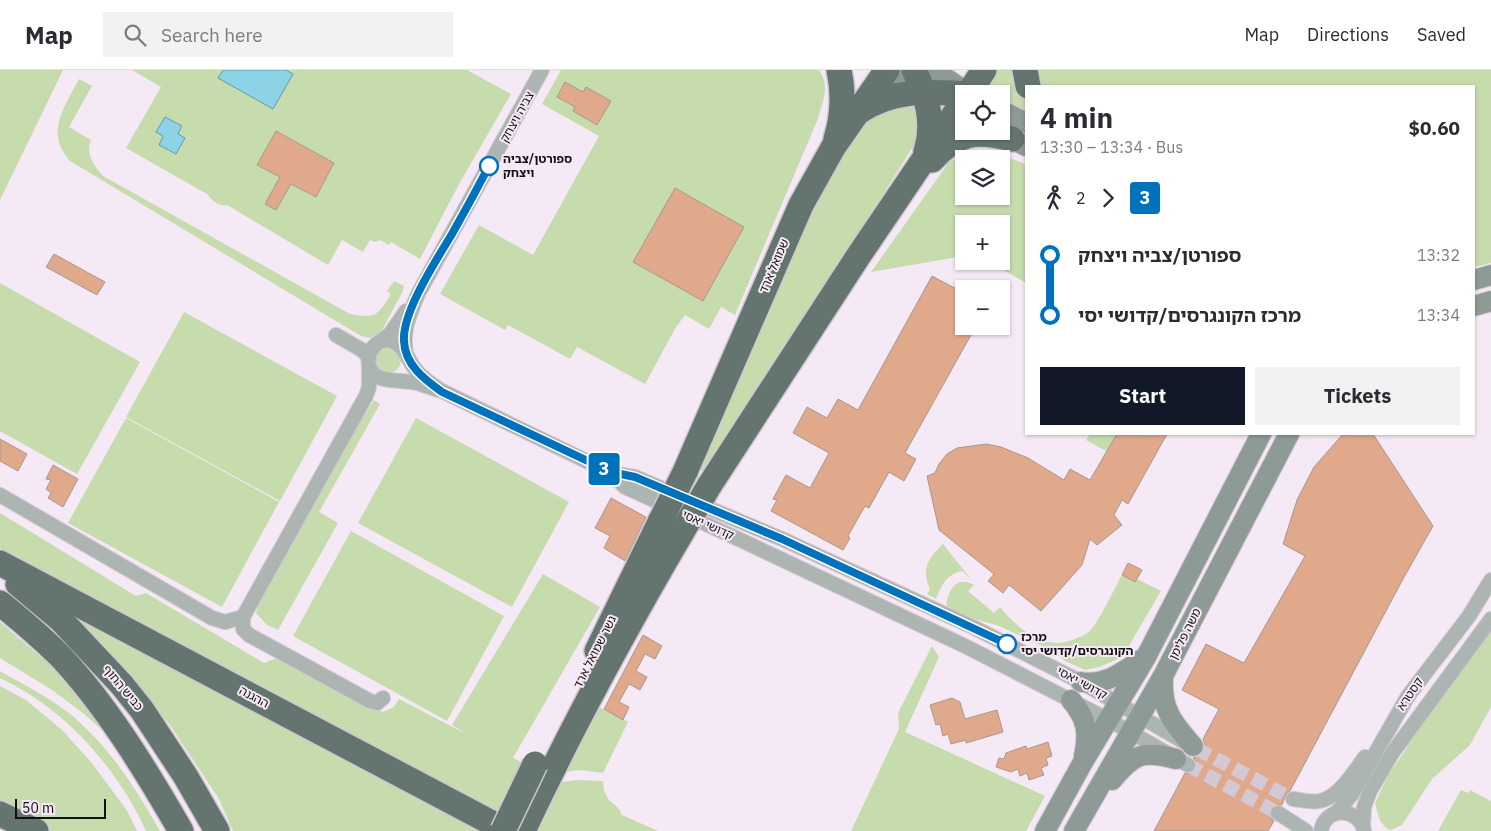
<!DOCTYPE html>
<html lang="en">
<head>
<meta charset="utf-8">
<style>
	body { margin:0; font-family:"IBM Plex Sans","Noto Sans Hebrew",sans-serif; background:#f2f2f3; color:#2b2b33; height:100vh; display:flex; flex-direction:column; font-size:19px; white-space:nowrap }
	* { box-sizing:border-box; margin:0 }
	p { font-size:16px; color:#7c7c81 }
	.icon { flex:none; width:28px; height:28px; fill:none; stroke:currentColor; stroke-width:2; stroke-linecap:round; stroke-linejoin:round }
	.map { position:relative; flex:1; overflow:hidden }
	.sheet { position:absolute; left:1025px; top:15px; width:450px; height:350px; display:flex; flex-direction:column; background:#fff; border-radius:0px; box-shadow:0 1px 4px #0004 }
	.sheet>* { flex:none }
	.badge { padding:0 10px; border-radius:4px; font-size:18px; line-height:32px }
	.buttons { position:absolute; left:955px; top:15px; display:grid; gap:10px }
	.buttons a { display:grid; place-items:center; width:55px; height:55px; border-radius:0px; background:#fff; box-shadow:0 1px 4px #0004; font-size:25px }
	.scale { position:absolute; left:15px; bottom:12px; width:91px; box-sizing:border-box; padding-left:5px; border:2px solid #120e12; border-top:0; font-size:14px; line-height:18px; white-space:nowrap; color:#120e12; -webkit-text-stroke:4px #f5e9f6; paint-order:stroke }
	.map>.badge { position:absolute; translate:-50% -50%; box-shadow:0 0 0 2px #fff }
	.legs { display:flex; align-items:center; gap:8px; height:55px; padding:0 15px; font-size:16px }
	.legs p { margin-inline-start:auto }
	.headline { display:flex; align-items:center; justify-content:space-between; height:85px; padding:0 15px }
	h1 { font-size:28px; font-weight:700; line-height:38px }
	.primary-button { display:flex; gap:10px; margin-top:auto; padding:10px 15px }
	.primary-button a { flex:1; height:58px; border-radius:0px; background:#111827; color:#fff; font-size:20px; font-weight:700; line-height:58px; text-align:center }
	.primary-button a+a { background:#f2f2f3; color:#2b2b33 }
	ul { padding:0 15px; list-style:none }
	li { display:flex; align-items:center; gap:18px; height:60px; font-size:19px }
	li i { display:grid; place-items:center; width:8px; height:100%; margin:0 6px; background:currentColor }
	li i::after { content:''; width:12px; height:12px; margin:-6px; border:4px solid; border-radius:50%; background:#fff }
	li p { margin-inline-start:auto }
	li:first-child i { background:linear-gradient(#0000 50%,currentColor 0) }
	li:last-child i { background:linear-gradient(currentColor 50%,#0000 0) }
	header { display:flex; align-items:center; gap:30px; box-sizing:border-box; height:70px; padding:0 25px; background:#fff; border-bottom:1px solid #e1e1e2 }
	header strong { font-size:24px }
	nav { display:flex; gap:28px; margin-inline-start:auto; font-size:18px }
	.search { width:350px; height:45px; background:#f2f2f3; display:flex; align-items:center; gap:12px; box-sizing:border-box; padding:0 18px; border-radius:0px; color:#7c7c81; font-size:19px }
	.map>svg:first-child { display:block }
	.green { fill:#c6dcad; fill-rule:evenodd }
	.water { fill:#8cd3e7; stroke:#6798a7 }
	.building { fill:#e0a98c; stroke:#a89890 }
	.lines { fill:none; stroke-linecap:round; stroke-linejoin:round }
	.street-tunnel { stroke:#d3c8d4; stroke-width:14; stroke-dasharray:14 7; stroke-linecap:butt }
	.street-casing { stroke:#d1c6d2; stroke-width:16 }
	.secondary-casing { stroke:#d1c6d2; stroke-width:22 }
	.highway-casing { stroke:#d1c6d2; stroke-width:28 }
	.street { stroke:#adb5b2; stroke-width:14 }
	.secondary { stroke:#8e9a95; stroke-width:20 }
	.highway { stroke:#64756f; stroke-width:25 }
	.highway-bridge-casing { stroke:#d1c6d2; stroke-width:28; stroke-linecap:butt }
	.highway-bridge { stroke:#64756f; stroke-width:25 }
	.line-1-casing { stroke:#fff; stroke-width:11 }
	.line-1 { stroke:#0072bc; stroke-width:8 }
	.stop-1-dot { fill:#fff; stroke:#0072bc; stroke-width:2.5 }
	.labels { text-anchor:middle; stroke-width:4; stroke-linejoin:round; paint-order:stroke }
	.street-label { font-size:12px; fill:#120e12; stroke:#f5e9f6 }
	.stop-label { font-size:12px; font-weight:bold; fill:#120e12; stroke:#f5e9f6; text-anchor:start }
</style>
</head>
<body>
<header>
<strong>Map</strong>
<div class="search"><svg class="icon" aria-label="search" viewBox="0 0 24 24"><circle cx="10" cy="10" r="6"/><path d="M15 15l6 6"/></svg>Search here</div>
<nav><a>Map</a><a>Directions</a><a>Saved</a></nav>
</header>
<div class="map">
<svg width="1491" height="761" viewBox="0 0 1491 761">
	<rect width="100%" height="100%" fill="#f5e9f6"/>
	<g class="green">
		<polygon points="0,0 63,0 0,130"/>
		<path d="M132,0H467L511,24L459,114L420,189L391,172L389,175L380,170L375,172L370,170L363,182L342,170L328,195L227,135C218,137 212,130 207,124L126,78L161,17Z"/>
		<path d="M561,0H819C831,16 822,34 817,51L735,245L721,237L709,259L685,245L676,257L645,314L577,277L570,289L508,255L505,260L440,224L479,155L533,185L599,66L542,34Z"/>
		<polygon points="995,0 1018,0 1026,26 1026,42 1001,29 1001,24 991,24 982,19"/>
		<polygon points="1029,0 1491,0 1491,193 1474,197 1474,16 1033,16"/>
		<path d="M79,9L92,16L69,57L91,70C85,83 94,96 103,106L350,244C376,249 378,245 391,224L387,221L394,211L404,216L403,221L381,262L370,268L361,266L70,91C44,63 65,36 79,9Z"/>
		<polygon points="911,30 922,43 916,72 707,404 693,396 803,149 856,55"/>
		<path d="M971,83C990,85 1009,85 1026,95V213L988,191H1001V154H964V186L871,202L949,92ZM964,89H1001V126H964Z"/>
		<polygon points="0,213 140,292 77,404 0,361"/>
		<polygon points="184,242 337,326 280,431 126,347"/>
		<circle cx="388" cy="290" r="13"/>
		<polygon points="374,330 380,334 319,442 338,453 278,560 267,555 256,543 259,533 347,372"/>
		<polygon points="126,348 279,432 222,537 68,453"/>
		<polygon points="416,348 569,432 512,537 358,453"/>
		<polygon points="1090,364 1153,364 1127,412 1098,396 1106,381 1086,370"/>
		<polygon points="0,443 136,526 146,523 264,593 282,586 373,638 383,642 394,637 399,629 468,665 452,655 543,504 600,537 513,688 562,712 576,710 603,711 604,721 609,730 619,739 622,745 658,761 516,761 94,535 0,478"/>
		<polygon points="351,461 504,546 447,651 293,566"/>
		<path d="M943,474L970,508L962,501C947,504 941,515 936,529L927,524L930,519C921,499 928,488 943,474Z"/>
		<path d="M1122,505L1135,512L1137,509L1161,521L1127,579L1118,589L1099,597L1085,600L1065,591L1055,582L999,556L975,549L956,541L946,535C949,520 956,505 974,515L968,521L994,543L1000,537C1019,560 1045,582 1075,569C1080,567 1085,565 1089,562C1099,552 1114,519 1122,505Z"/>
		<polygon points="53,530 489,761 233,761 219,729 170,655 136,614"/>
		<polygon points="0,552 55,599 81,624 129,684 83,643 52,620 0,588"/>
		<polygon points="1491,560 1491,637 1470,675 1432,709 1402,755 1391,760 1387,759 1380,751 1375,733 1388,706 1419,659"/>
		<polygon points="932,576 939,587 905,662 1045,726 1026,761 851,761 899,659 898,643"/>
		<path d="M0,601C23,614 48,627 69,643C109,676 135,717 160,761H146C117,697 64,638 0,608Z"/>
		<polygon points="0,616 26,630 62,660 91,692 126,739 137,761 50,761 38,757 0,739"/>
		<polygon points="599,637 628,652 603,703 580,700 565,702"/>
		<polygon points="1461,720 1468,723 1470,720 1491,731 1491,761 1438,761"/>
	</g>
	<g class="water">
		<polygon points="223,0 286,0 293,4 273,39 218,8"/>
		<polygon points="165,47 182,56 178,64 185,68 176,84 159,75 163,66 156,62"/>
	</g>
	<g class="building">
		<polygon points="565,12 583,22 586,17 611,31 597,55 573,41 575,37 557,27"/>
		<polygon points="276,61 334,93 316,127 291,114 276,140 265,134 280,107 257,95"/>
		<polygon points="675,118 744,157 703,231 633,192"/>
		<polygon points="54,184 105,212 97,225 46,197"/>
		<polygon points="932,206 964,223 964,256 976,256 905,383 916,389 904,411 889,402 869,438 865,436 848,466 850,468 843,480 771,441 777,430 773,429 786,405 810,418 829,383 793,363 807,337 827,348 838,329 858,340"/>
		<polygon points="1117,364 1167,364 1128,434 1122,430 1114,445 1122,455 1097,475 1090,469 1082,495 1041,541 1009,515 1003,523 988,511 994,504 939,460 927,406 935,403 939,394 947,384 957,378 986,374 1001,377 1028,388 1064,410 1070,399 1090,410"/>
		<polygon points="1343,364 1373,364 1433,456 1403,509 1290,721 1286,724 1282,735 1274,735 1270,739 1270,747 1274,751 1268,761 1154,761 1185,703 1192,703 1196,699 1196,691 1193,688 1200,685 1204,680 1205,674 1203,669 1219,639 1182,620 1206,574 1244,593 1305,486 1283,474 1297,430 1314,397"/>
		<polygon points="0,369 27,384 18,401 0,391"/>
		<polygon points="53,395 78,409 63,437 48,428 51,423 46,419 51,410 46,409"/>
		<polygon points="611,428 646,447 625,491 604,478 610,466 595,458"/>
		<polygon points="1128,493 1142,500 1135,512 1122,505"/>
		<polygon points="643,565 662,576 655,589 645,584 636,601 647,607 640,620 629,614 619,632 629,637 623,650 604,639"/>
		<polygon points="952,628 960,632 965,649 997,640 1003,662 966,673 966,670 951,674 948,664 943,666 940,654 936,655 930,635"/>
		<polygon points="1048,672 1052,686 1046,688 1048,695 1041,698 1044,705 1029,710 1027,703 1020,706 1018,699 1011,702 996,697 999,688 1004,689 1006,683 1026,676 1027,679"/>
	</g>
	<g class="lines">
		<g class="street-tunnel">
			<polyline points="1197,679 1287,726"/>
			<polyline points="1188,695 1278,743"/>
		</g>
		<defs>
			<g id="street">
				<polyline points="336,265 362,280 368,286"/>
				<polyline points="378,273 390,264 406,241"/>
				<path d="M406,284C402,260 409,246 418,224L542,0"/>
				<path d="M442,321C432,315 422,308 415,299C408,290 405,277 394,272C375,263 359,291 375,305C383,312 404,310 416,313C425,315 433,319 442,321L611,403L635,407L782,469L975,558L1081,612L1184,672"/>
				<polyline points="611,403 625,417 732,466 965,576 1109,650 1188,695"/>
				<polyline points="0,425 212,548 225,552 243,547 366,326 369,317 369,296"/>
				<polyline points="243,547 243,559 249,565 370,631 377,633 383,628"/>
				<path d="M1293,729C1302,730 1311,733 1320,731C1339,727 1354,702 1365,687"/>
				<polyline points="1278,743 1306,761"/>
				<polyline points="1336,743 1352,724 1408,626 1469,546 1491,510"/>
				<polyline points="1363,755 1364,737 1370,721 1393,682 1491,549"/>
				<path d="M1321,761C1325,736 1358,737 1364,760"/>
			</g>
			<g id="secondary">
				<polyline points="881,0 928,25"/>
				<polyline points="934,0 969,24"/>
				<polyline points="1001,40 1026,53"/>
				<polyline points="998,62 1026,76"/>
				<polyline points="1474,210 1491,205"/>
				<polyline points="1474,236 1491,231"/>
				<path d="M1163,608C1161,640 1173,653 1193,676"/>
				<path d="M1081,612C1105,616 1123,602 1142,589"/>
				<path d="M1071,630C1087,649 1089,662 1084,686"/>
				<path d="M1112,710C1134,684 1142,680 1176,689"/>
				<polyline points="1045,761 1083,692 1146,587 1261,364"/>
				<polyline points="1074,761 1163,606 1289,364"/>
			</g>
			<g id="highway">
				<path d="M914,0C927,26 935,53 926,81"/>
				<polyline points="1025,0 1028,16"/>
				<polyline points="968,24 984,0"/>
				<path d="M860,41C895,18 929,22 969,24"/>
				<path d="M836,69C843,46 844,23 839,0"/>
				<path d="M932,90C958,62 976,60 1012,69"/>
				<polyline points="685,402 801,135 834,76 887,0"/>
				<polyline points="709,416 859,185 964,30"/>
				<polyline points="0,493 507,761"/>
				<polyline points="18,514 61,550 122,615 142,640 186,707 217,761"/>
				<path d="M0,533C21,550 41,567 60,586C107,636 147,702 181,761"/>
				<polyline points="597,581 661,450"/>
				<polyline points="0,744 36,761"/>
				<path d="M523,761C571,659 625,559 682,462"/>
			</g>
		</defs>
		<use href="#street" class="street-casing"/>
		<use href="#secondary" class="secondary-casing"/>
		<use href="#highway" class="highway-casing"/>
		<use href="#street" class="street"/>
		<use href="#secondary" class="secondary"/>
		<use href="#highway" class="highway"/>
		<defs>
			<g id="highway-bridge">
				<polyline points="661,450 685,402"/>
				<polyline points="682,462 709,416"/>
				<polyline points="503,761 535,694"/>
			</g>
		</defs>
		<use href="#highway-bridge" class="highway-bridge-casing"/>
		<use href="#highway-bridge" class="highway-bridge"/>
	</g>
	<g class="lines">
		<defs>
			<path id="line-1" d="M489,96C477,119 465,141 452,164C437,189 402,242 404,271C405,295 424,309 442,322L611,402L635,407L782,469L1007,574"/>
		</defs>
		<use href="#line-1" class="line-1-casing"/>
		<use href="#line-1" class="line-1"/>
	</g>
	<g class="stop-1-dot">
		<circle cx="489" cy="96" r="9"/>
		<circle cx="1007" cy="574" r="9"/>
	</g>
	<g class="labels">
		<g class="street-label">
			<text transform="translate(517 47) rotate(-61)" y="4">צביה ויצחק</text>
			<text transform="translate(774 196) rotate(-67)" y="4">שמואל ארד</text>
			<text transform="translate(708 455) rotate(24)" y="4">קדושי יאסי</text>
			<text transform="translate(1185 564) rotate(-63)" y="4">משה פלימן</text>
			<text transform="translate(595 582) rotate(-63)" y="4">גשר שמואל ארד</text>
			<text transform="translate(1082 613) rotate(28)" y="4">קדושי יאסי</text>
			<text transform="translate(123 618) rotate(50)" y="4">כביש החוף</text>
			<text transform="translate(1410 624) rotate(-56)" y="4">קסטרא</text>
			<text transform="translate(254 627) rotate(28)" y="4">ההגנה</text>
		</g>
		<g class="stop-label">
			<text x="503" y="93">ספורטן/צביה<tspan x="503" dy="14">ויצחק</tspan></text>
			<text x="1021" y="571">מרכז<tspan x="1021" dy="14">הקונגרסים/קדושי יסי</tspan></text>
		</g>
	</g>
</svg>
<div class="buttons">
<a><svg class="icon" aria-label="locate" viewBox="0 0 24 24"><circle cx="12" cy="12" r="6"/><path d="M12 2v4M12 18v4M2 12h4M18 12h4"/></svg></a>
<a><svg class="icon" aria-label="layers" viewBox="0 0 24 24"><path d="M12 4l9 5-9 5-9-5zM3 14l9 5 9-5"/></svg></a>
<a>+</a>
<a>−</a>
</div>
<div class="scale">50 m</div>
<b class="badge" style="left:604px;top:399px;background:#0072bc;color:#fff">3</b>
<section class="sheet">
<div class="headline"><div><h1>4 min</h1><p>13:30 – 13:34 · Bus</p></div><b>$0.60</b></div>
<div class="legs"><svg class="icon" aria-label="walk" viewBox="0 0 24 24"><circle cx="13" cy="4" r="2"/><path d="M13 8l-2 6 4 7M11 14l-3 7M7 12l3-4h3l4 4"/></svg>2<svg class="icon" aria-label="forward" viewBox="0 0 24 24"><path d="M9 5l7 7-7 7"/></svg><b class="badge" style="background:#0072bc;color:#fff">3</b></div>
<ul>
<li><i style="color:#0072bc"></i><b>ספורטן/צביה ויצחק</b><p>13:32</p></li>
<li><i style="color:#0072bc"></i><b>מרכז הקונגרסים/קדושי יסי</b><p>13:34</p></li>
</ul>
<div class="primary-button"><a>Start</a><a>Tickets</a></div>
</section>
</div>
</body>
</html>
